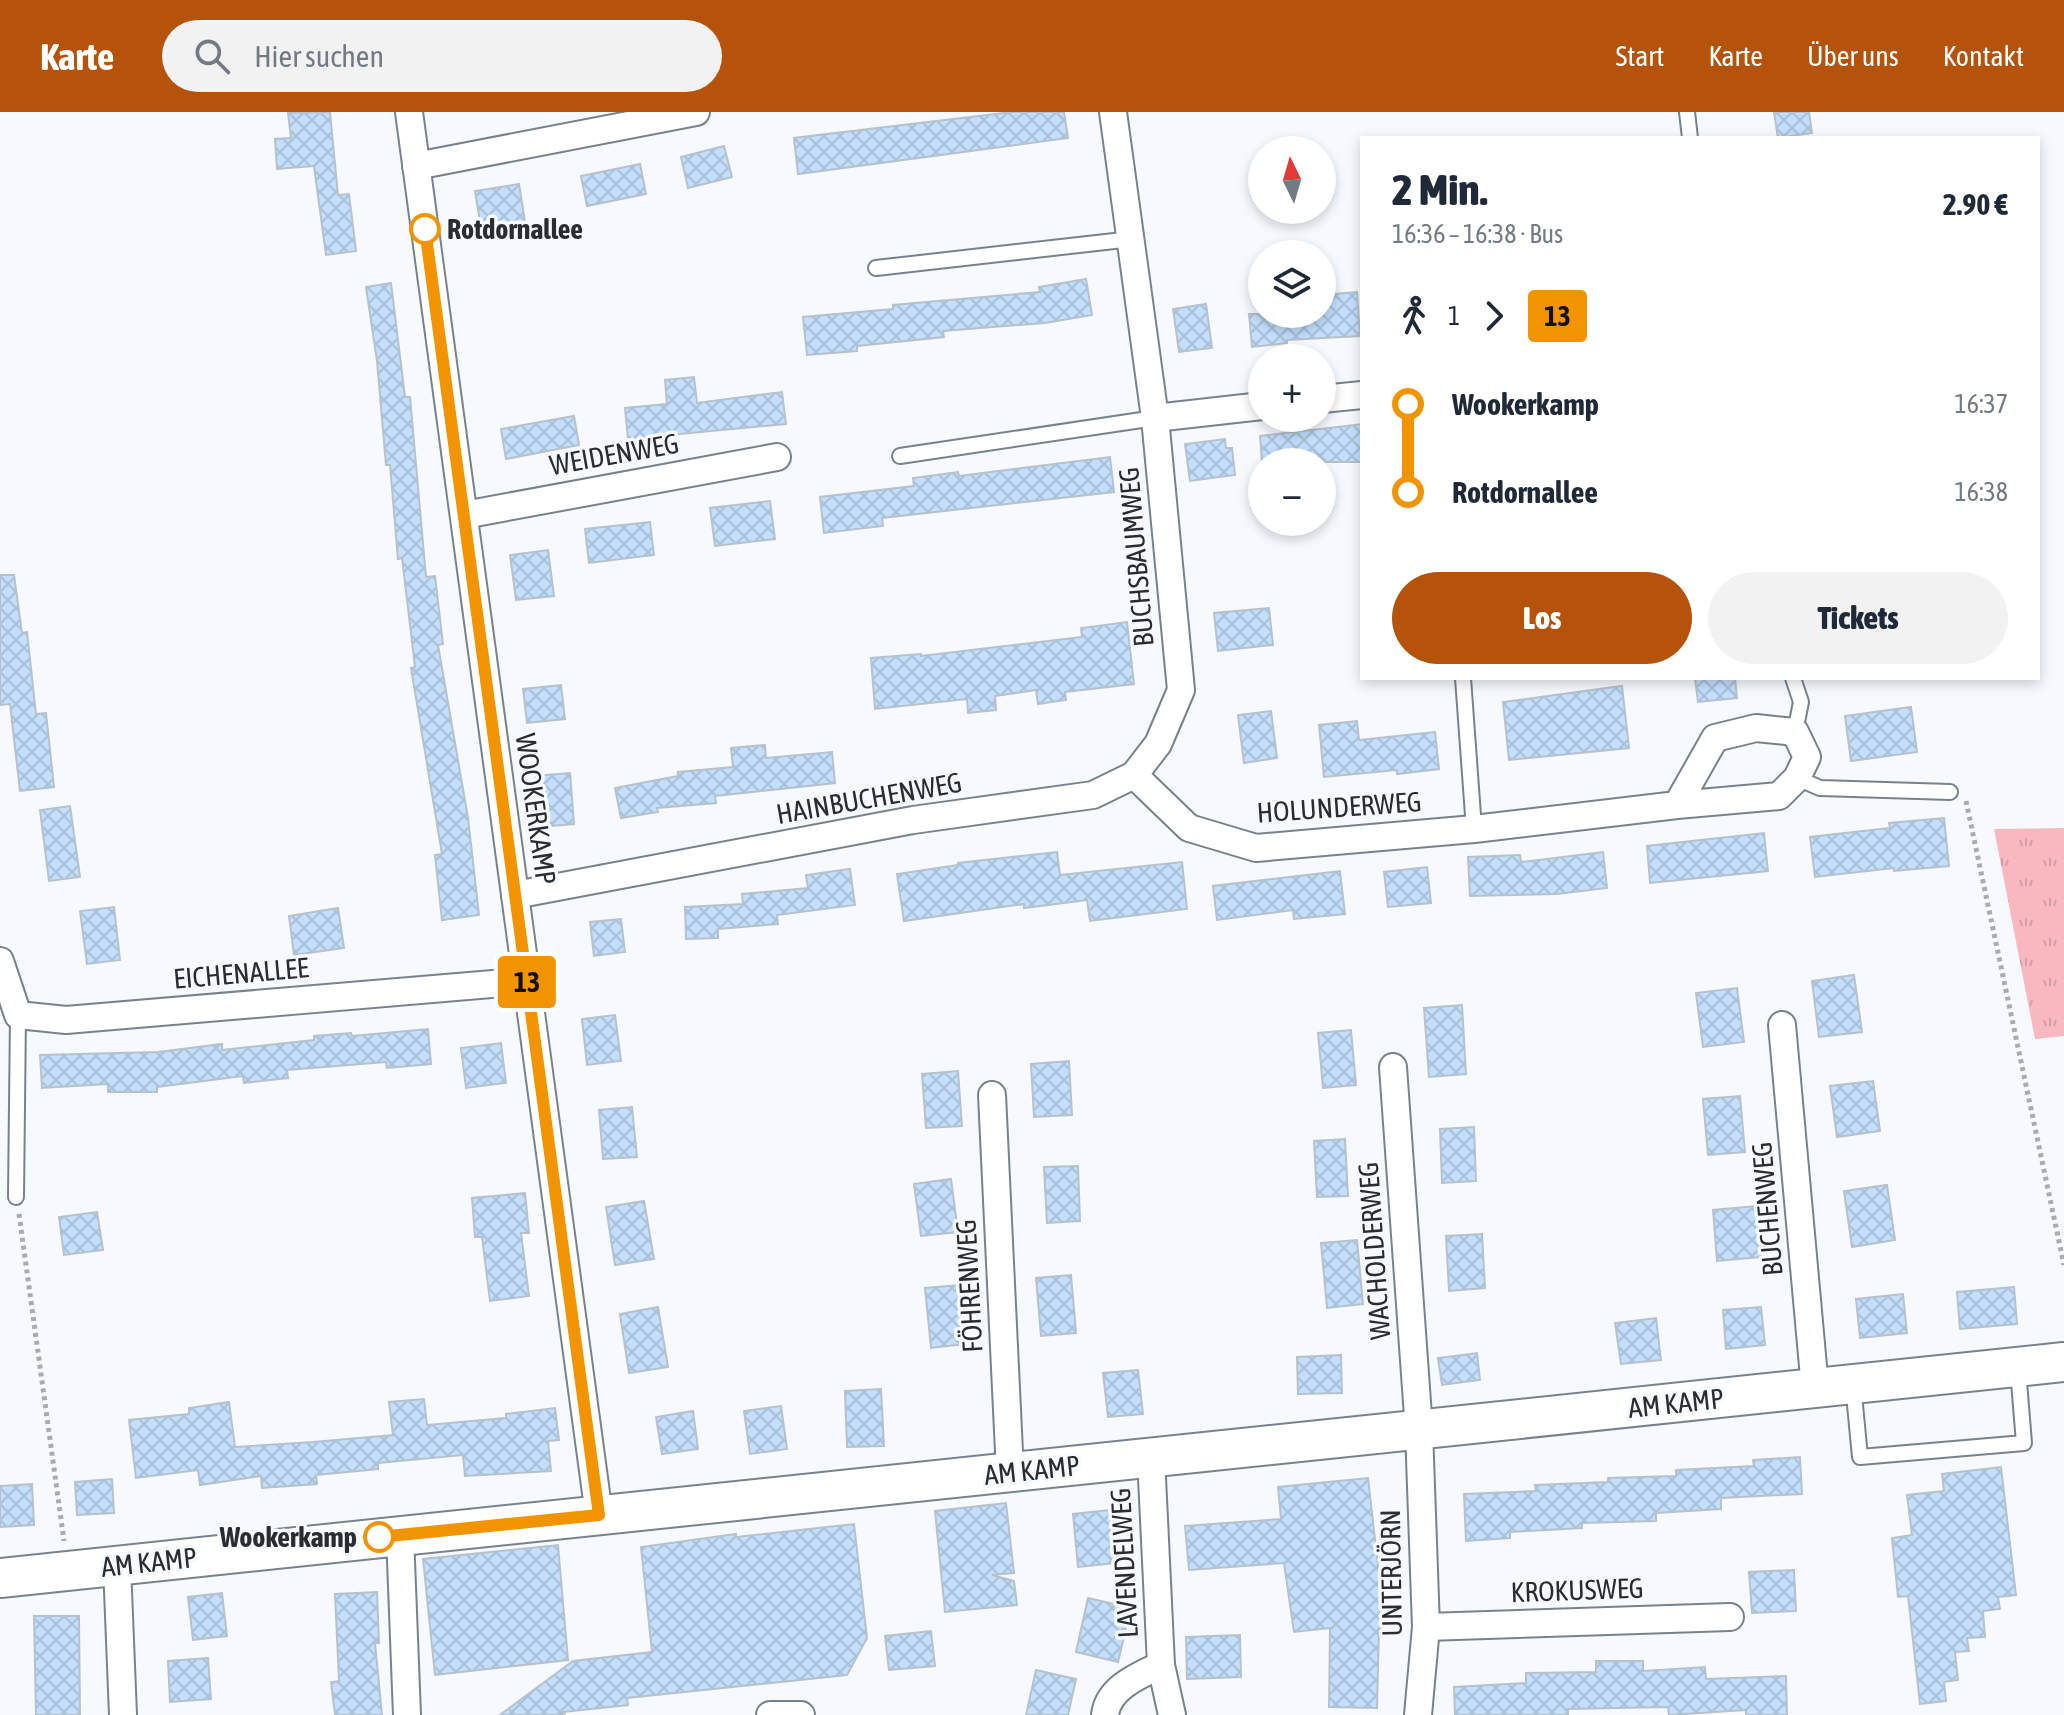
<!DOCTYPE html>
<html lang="de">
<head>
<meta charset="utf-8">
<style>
	body { margin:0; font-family:"Asap Condensed",sans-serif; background:#f2f2f3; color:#1f2937; height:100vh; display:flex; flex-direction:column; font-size:30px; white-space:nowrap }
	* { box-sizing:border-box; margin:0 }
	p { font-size:26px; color:#747a83 }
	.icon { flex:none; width:44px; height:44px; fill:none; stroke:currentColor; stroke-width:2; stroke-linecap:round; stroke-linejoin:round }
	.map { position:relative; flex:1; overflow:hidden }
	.panel { position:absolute; left:1360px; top:24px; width:680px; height:544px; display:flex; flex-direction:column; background:#fff; border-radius:0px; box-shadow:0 4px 12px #0003 }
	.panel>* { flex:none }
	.badge { padding:0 16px; border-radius:6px; font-size:28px; line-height:52px }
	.needle { width:52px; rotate:355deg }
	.buttons { position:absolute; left:1248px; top:24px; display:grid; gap:16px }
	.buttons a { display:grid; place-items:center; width:88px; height:88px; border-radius:50%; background:#fff; box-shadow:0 4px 12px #0003; font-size:40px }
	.map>.badge { position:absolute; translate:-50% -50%; box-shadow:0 0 0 4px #fff }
	.legs { display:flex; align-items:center; gap:12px; height:88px; padding:0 32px; font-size:26px }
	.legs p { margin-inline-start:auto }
	.headline { display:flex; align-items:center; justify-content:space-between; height:136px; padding:0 32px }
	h1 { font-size:44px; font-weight:800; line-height:60px }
	.action { display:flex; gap:16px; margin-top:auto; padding:16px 32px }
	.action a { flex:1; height:92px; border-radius:48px; background:#b45309; color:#fff; font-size:32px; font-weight:800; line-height:92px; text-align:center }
	.action a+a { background:#f2f2f3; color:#1f2937 }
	ul { padding:0 32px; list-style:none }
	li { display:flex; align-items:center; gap:28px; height:88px; font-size:30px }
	li i { display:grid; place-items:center; width:12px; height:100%; margin:0 10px; background:currentColor }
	li i::after { content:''; width:20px; height:20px; margin:-10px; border:6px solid; border-radius:50%; background:#fff }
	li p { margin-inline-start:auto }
	li:first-child i { background:linear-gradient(#0000 50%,currentColor 0) }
	li:last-child i { background:linear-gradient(currentColor 50%,#0000 0) }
	header { display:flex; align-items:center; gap:48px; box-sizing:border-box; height:112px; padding:0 40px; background:#b45309; color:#fff }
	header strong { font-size:38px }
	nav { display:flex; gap:44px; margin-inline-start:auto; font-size:28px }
	.search { width:560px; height:72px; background:#f2f2f3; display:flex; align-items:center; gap:20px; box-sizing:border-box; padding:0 28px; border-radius:44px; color:#747a83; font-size:30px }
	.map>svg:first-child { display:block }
	.grass { fill:url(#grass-tufts) }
	.building { fill:url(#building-cross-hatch); stroke:#b7c1cc; stroke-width:2 }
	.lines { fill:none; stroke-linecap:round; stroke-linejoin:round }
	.lane-casing { stroke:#79828c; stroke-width:18 }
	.street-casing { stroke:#79828c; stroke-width:30 }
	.secondary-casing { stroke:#79828c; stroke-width:42 }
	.path { stroke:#a8acb0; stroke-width:5; stroke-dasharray:4 4; stroke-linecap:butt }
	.lane { stroke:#fff; stroke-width:14 }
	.street { stroke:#fff; stroke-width:26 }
	.secondary { stroke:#fff; stroke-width:38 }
	.line-1-casing { stroke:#fff; stroke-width:18 }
	.line-1 { stroke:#f29300; stroke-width:12 }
	.stop-1-dot { fill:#fff; stroke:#f29300; stroke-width:4 }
	.labels { text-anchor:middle; stroke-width:7; stroke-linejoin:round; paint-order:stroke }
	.stop-label { font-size:28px; font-weight:bold; fill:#292d31; stroke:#f6fafe; text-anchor:start }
	.street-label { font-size:28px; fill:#292d31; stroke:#f6fafe }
</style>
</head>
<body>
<header>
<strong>Karte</strong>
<div class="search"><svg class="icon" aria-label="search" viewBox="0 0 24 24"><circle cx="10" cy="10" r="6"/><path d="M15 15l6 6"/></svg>Hier suchen</div>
<nav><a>Start</a><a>Karte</a><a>Über uns</a><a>Kontakt</a></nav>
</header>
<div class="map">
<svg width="2064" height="1603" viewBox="0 0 2064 1603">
	<defs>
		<pattern id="grass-tufts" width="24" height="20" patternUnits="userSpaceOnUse" patternTransform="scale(2)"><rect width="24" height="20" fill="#f9b8bf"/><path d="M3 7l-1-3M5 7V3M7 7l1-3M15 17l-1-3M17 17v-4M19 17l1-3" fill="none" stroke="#d59ea5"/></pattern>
		<pattern id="building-cross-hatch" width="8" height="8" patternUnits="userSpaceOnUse" patternTransform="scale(2)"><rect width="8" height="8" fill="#c3dffd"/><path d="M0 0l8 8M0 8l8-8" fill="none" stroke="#a8c0d9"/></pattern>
	</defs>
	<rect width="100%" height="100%" fill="#f6fafe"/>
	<polygon class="grass" points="2064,716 2064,924 2035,927 1994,717"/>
	<g class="building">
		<polygon points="330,0 338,83 349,82 356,139 326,143 314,54 277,57 275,27 291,26 288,1"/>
		<polygon points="1012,0 1064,0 1068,26 798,62 794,26"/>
		<polygon points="1774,0 1809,0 1812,21 1778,26"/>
		<polygon points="724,34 732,65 688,76 681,45"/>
		<polygon points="640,52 646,82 587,94 581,64"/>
		<polygon points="519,72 525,110 481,116 475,79"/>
		<polygon points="1086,167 1092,203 1045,211 943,219 944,225 857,234 857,239 807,243 803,205 893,197 893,193 1040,180 1039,175"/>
		<polygon points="391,171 405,285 410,285 426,465 435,464 443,532 438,533 468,706 479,803 442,808 435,743 442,742 411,556 415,555 402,446 398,447 390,353 386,353 377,249 366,175"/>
		<polygon points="1357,180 1360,224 1287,228 1287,231 1252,235 1249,202 1322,202 1322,183"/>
		<polygon points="1206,192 1212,236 1179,240 1173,197"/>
		<polygon points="694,265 697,291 782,280 786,312 628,327 625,296 667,292 665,268"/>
		<polygon points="574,304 579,333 506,347 501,317"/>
		<polygon points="1362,312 1362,350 1262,350 1260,324"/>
		<polygon points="1225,327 1226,336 1232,336 1235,363 1190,369 1185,332"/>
		<polygon points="1110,345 1114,380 882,406 883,414 824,421 820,385 914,374 913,366 958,360 959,364"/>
		<polygon points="770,389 775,427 715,434 710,396"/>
		<polygon points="650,410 654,443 589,451 585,417"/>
		<polygon points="548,438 554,484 516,488 510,443"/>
		<polygon points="0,463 14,463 22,521 27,520 36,602 46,601 54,675 20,679 10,592 0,593"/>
		<polygon points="1269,496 1273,533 1218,539 1214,501"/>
		<polygon points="1127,510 1134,572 1065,580 1066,588 1038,592 1036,578 995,584 996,598 968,601 967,587 875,597 871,546 921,542 921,544 1082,525 1081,516"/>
		<polygon points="1695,566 1735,566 1737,586 1698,590"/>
		<polygon points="561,573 565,607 527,611 523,577"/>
		<polygon points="1622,574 1629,636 1509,648 1503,590"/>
		<polygon points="1911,595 1917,640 1851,649 1845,604"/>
		<polygon points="1271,599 1277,646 1244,651 1238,603"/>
		<polygon points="1357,609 1359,628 1435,620 1439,657 1397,662 1397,658 1324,665 1319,613"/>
		<polygon points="765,633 766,646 832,640 835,671 715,684 716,691 657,696 658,700 621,706 615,676 678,664 678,660 733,655 731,636"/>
		<polygon points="570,661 574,712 539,715 535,664"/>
		<polygon points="70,694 80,765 49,769 40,698"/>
		<polygon points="1944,706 1949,754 1894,759 1894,756 1815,765 1810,725 1890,716 1889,711"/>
		<polygon points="1764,721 1768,759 1650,771 1647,734"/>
		<polygon points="1057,740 1060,763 1182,750 1187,797 1090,809 1087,788 1024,796 1024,792 904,809 897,762 958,753 958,751"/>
		<polygon points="1603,740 1607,776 1557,782 1470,784 1468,745 1520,743 1521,750"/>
		<polygon points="1427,755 1431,791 1388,795 1384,760"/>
		<polygon points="850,757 855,793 777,803 778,812 718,817 718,826 686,827 685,795 743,792 742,782 808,776 806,763"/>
		<polygon points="1340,759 1345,802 1294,807 1293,798 1217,808 1213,774"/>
		<polygon points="114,795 120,848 87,852 80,799"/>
		<polygon points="338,796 344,836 294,843 289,804"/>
		<polygon points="621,807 625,840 594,844 590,810"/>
		<polygon points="1854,863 1862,920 1819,925 1812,869"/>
		<polygon points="1737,876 1744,930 1703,935 1696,881"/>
		<polygon points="1462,893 1466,962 1429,965 1424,896"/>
		<polygon points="615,903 621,949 587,953 582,907"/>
		<polygon points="428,917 431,952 387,956 386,950 287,958 288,966 244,971 243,964 157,975 157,980 108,980 108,972 42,976 40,943 158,940 222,932 222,938 314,928 314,924 351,921 352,924"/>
		<polygon points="1351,918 1356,973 1323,976 1318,921"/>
		<polygon points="501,931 506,971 466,976 461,936"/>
		<polygon points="1069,949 1072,1003 1034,1005 1031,952"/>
		<polygon points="958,959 962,1014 926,1016 922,962"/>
		<polygon points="1873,969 1880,1019 1837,1025 1830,974"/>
		<polygon points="1740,984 1745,1040 1708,1043 1703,987"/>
		<polygon points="632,995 637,1045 603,1047 599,998"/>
		<polygon points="1474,1015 1476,1069 1442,1071 1440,1017"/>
		<polygon points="1345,1027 1348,1084 1317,1085 1314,1029"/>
		<polygon points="1078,1054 1080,1109 1047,1111 1044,1055"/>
		<polygon points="951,1067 958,1120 921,1124 914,1072"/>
		<polygon points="1887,1073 1895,1128 1852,1135 1844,1079"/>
		<polygon points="525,1081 529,1121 521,1121 529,1184 490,1189 482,1125 475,1125 472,1086"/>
		<polygon points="644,1089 654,1147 615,1153 606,1095"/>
		<polygon points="1756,1094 1761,1145 1717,1149 1713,1098"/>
		<polygon points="97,1100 103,1138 64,1143 59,1105"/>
		<polygon points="1482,1122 1485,1176 1449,1179 1446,1124"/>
		<polygon points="1357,1128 1363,1192 1327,1196 1321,1131"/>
		<polygon points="1071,1163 1076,1221 1041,1224 1036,1166"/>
		<polygon points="960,1173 965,1232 931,1236 925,1176"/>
		<polygon points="2014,1175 2017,1212 1960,1217 1957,1180"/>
		<polygon points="1903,1182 1907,1221 1860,1226 1856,1187"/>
		<polygon points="658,1195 668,1255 629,1261 620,1202"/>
		<polygon points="1761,1195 1765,1233 1726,1237 1723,1198"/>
		<polygon points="1656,1206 1661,1248 1621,1252 1615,1211"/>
		<polygon points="1477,1241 1480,1268 1442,1273 1438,1246"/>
		<polygon points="1341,1243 1342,1281 1298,1282 1297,1245"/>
		<polygon points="1138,1258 1143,1302 1108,1305 1103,1261"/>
		<polygon points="881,1277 884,1334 847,1335 845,1279"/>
		<polygon points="424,1287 427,1313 506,1306 506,1302 555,1296 559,1328 548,1329 551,1359 465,1364 463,1343 378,1351 378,1357 316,1363 317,1372 262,1376 261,1364 200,1373 198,1358 136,1366 129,1308 189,1302 189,1296 229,1290 235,1335 313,1330 393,1323 389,1290"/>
		<polygon points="781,1294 787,1337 750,1342 744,1299"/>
		<polygon points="693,1299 698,1337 662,1342 656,1305"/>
		<polygon points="1800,1345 1802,1382 1721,1386 1721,1397 1656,1401 1656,1409 1582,1411 1582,1416 1510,1420 1510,1426 1466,1429 1464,1382 1536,1379 1535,1373 1608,1370 1608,1366 1676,1364 1676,1358 1754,1354 1753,1348"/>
		<polygon points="2001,1355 2016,1483 1998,1485 2000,1497 1983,1499 1985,1525 1967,1526 1969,1539 1955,1540 1958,1568 1944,1570 1946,1589 1920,1592 1908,1484 1898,1485 1892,1426 1912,1423 1907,1383 1944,1379 1942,1362"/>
		<polygon points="1368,1366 1385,1515 1379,1516 1377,1596 1329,1595 1330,1516 1294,1520 1284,1451 1189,1458 1185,1414 1281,1407 1278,1375"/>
		<polygon points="112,1367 114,1401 77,1403 75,1370"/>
		<polygon points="32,1372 34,1413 0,1415 0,1374"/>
		<polygon points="1006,1391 1014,1461 992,1463 1014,1469 1017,1493 945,1500 935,1399"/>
		<polygon points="1119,1397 1125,1450 1078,1455 1073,1402"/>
		<polygon points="854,1412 867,1526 847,1563 627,1586 628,1593 563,1600 565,1603 500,1603 573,1549 652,1540 641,1435 736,1422 736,1425"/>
		<polygon points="558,1433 568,1548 435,1563 423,1447"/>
		<polygon points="1794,1458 1796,1499 1752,1501 1749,1460"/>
		<polygon points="377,1480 379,1531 375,1531 382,1603 335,1603 331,1570 339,1569 335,1482"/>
		<polygon points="222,1481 227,1524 193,1528 188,1485"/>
		<polygon points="1088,1486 1131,1496 1118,1550 1076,1540"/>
		<polygon points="34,1504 79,1504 80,1603 36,1603"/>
		<polygon points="931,1519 935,1554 889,1558 885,1524"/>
		<polygon points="1240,1523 1241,1565 1187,1567 1186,1525"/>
		<polygon points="208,1546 211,1587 170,1590 168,1549"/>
		<polygon points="1596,1549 1643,1549 1643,1559 1705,1555 1706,1567 1786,1564 1787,1603 1746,1603 1746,1598 1669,1603 1668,1595 1568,1597 1568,1603 1455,1603 1454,1575 1526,1571 1526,1561 1596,1560"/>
		<polygon points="1036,1558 1076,1567 1068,1603 1026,1603"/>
	</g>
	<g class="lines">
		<defs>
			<g id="lane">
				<polyline points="1687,0 1690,26"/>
				<polyline points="876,156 1132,127"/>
				<polyline points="900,344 1155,306"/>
				<polyline points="1463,566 1474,717"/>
				<polyline points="1793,566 1801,590 1795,620"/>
				<polyline points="1797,666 1820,676 1950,680"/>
				<polyline points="16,1085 18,903"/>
				<polyline points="1853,1272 1860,1345 2024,1331 2018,1258"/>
			</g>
			<g id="street">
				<polyline points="409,0 599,1403"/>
				<polyline points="416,54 696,0"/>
				<polyline points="1322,287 1362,283"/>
				<polyline points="1155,306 1262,294"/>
				<polyline points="464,403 777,345"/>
				<polyline points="1134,663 1189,716 1256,736 1474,717 1677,693 1779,684 1797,666 1807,645 1795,620 1756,616 1715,626 1677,693"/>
				<polyline points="515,783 913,708 1093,683 1134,663 1158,632 1181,578 1155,306 1113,0"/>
				<polyline points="0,849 18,903 66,908 527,869"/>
				<polyline points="1782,913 1815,1276"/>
				<polyline points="1393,955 1419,1318 1426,1515 1418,1603"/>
				<polyline points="992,983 1010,1361"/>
				<polyline points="400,1423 407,1603"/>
				<polyline points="117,1454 123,1603"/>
				<polyline points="1426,1515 1730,1505"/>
				<polyline points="1161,1553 1172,1603"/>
				<polyline points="770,1603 801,1603"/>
				<path d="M1105,1603C1108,1576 1138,1564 1161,1553L1151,1345"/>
			</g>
			<polyline id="secondary" points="0,1466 2064,1250"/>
		</defs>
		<use href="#lane" class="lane-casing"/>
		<use href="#street" class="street-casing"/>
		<use href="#secondary" class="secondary-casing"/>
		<g class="path">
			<polyline points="1966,689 2064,1153"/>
			<polyline points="19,1102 64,1429"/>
		</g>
		<use href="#lane" class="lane"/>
		<use href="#street" class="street"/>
		<use href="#secondary" class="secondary"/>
	</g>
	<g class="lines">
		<defs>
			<polyline id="line-1" points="379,1425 599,1403 425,117"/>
		</defs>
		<use href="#line-1" class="line-1-casing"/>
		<use href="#line-1" class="line-1"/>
	</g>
	<g class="stop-1-dot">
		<circle cx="425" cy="117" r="14"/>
		<circle cx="379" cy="1425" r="14"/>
	</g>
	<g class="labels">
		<g class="stop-label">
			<text x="447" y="127">Rotdornallee</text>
			<text x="357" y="1435" text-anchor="end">Wookerkamp</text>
		</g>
		<g class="street-label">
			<text transform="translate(614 342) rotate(-10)" y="10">WEIDENWEG</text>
			<text transform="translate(1136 445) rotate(-95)" y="10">BUCHSBAUMWEG</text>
			<text transform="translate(869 686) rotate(-10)" y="10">HAINBUCHENWEG</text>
			<text transform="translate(1339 695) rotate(-4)" y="10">HOLUNDERWEG</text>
			<text transform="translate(536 697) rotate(82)" y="10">WOOKERKAMP</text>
			<text transform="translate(241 861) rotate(-5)" y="10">EICHENALLEE</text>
			<text transform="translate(1767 1097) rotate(-95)" y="10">BUCHENWEG</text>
			<text transform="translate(1374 1139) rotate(-94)" y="10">WACHOLDERWEG</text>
			<text transform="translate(969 1174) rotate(-93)" y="10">FÖHRENWEG</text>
			<text transform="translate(1676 1291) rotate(-6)" y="10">AM KAMP</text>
			<text transform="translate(1032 1358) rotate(-6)" y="10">AM KAMP</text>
			<text transform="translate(149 1450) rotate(-6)" y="10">AM KAMP</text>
			<text transform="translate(1124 1451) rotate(-93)" y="10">LAVENDELWEG</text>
			<text transform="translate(1391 1461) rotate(-91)" y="10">UNTERJÖRN</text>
			<text transform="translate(1577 1478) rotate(-2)" y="10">KROKUSWEG</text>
		</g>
	</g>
</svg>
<div class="buttons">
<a><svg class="needle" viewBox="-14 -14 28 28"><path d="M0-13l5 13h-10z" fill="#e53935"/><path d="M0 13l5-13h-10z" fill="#747a83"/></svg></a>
<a><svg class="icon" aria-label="layers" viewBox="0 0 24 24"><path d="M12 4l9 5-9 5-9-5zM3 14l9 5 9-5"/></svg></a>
<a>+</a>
<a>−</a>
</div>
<b class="badge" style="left:527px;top:870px;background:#f29300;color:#111">13</b>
<section class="panel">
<div class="headline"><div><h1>2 Min.</h1><p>16:36 – 16:38 · Bus</p></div><b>2.90 €</b></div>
<div class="legs"><svg class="icon" aria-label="walk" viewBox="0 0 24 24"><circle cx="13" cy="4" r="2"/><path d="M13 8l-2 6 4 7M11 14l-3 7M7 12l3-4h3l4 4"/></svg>1<svg class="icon" aria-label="forward" viewBox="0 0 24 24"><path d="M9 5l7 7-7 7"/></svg><b class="badge" style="background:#f29300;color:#111">13</b></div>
<ul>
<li><i style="color:#f29300"></i><b>Wookerkamp</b><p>16:37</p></li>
<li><i style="color:#f29300"></i><b>Rotdornallee</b><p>16:38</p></li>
</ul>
<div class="action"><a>Los</a><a>Tickets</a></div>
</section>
</div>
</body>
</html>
